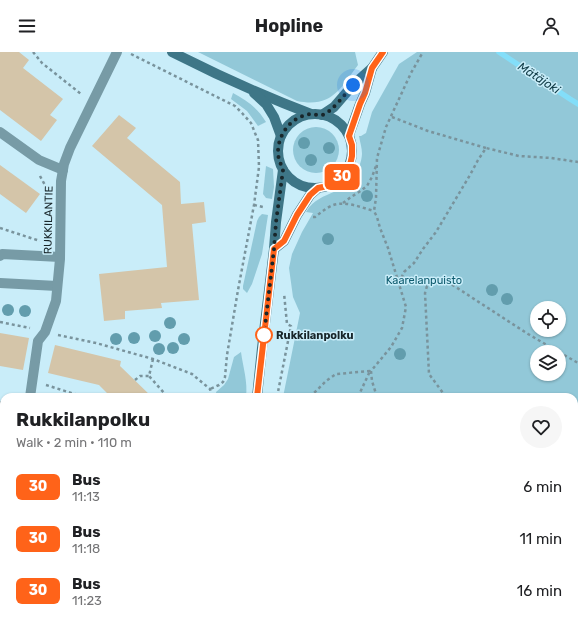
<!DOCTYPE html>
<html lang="en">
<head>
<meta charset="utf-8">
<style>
	body { margin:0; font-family:Rubik,sans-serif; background:#f6f6f6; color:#202124; height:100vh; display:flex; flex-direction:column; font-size:15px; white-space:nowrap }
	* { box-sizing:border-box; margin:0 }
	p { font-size:13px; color:#757577 }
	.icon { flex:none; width:22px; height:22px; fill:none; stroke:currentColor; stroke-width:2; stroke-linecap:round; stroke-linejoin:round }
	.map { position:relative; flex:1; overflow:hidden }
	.details { position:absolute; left:0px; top:341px; width:578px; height:232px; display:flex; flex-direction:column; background:#fff; border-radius:12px 12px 0 0; box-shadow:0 1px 3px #0004 }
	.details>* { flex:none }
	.badge { padding:0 8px; border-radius:6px; font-size:14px; line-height:26px }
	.tools { position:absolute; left:530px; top:249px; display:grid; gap:8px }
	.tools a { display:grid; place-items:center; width:36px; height:36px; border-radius:50%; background:#fff; box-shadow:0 1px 3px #0004; font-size:20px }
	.you { position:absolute; width:20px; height:20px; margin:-10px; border:3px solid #fff; border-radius:50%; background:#1a73e8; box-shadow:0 0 0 6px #1a73e833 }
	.map>.badge { position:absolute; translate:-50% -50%; box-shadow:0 0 0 2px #fff }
	.round { display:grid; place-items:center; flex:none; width:42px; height:42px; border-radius:21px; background:#f6f6f6 }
	.headline { display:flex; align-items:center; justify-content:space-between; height:68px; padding:0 16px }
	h1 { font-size:19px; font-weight:700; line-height:30px }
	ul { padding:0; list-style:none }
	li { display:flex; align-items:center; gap:12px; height:52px; padding:0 16px }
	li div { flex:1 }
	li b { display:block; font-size:15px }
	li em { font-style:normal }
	li .badge { min-width:44px; font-weight:700; text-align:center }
	header { display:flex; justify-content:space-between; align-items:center; height:52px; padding:0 16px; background:#fff; font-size:18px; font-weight:700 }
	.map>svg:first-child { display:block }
	.green { fill:#92c8d8; fill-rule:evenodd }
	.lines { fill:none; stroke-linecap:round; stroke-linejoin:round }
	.stream { stroke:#83def9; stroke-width:5.5 }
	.building { fill:#d4c5a9 }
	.path { stroke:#79939c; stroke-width:2.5; stroke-dasharray:3 3; stroke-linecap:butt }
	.lane { stroke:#779ba6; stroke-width:10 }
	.street { stroke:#779ba6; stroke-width:10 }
	.secondary { stroke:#3e7687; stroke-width:10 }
	.tree { fill:#629dad }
	.line-casing { stroke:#fff; stroke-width:9 }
	.line { stroke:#ff6319; stroke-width:6 }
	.walk { stroke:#18262a; stroke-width:4; stroke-dasharray:0 7.2 }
	.stop-dot { fill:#fff; stroke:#ff6319; stroke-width:2 }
	.labels { text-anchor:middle; stroke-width:3; stroke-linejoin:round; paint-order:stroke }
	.street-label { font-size:11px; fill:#18262a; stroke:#c9edf9 }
	.park-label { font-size:11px; fill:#0e5b6e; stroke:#c9edf9 }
	.stop-label { font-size:11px; font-weight:bold; fill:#18262a; stroke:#c9edf9; text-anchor:start }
	.water-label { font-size:12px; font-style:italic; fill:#0e3944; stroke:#c9edf9 }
</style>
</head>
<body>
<header><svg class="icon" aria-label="menu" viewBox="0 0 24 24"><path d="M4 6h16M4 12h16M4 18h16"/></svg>Hopline<svg class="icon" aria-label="person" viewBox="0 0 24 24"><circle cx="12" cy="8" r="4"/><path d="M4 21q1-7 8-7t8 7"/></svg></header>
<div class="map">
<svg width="578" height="573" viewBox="0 0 578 573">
	<rect width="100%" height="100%" fill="#c9edf9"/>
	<g class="green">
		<path d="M198,0H355L358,13C340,37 332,56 297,49Z"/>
		<path d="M417,0H578V573H542L538,569H574V345H283L300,261L293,245L289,216L292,202L302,180L313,161L306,160C314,147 323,145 336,139C350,132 361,118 362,102C362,96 360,90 359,84H361L366,81L372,60L399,12ZM537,256H559V278H537ZM537,300H559V322H537Z"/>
		<path d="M233,41C246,48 258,56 266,70L258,74L247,59L231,47Z"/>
		<circle cx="316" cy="98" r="23"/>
		<polygon points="266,114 273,117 274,135 272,147 266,146 263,142"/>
		<polygon points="262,162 268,163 262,202 252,232 247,241 243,237 243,234 257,169 259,165"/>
		<path d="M241,300C243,315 248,330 246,345H217L216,340L224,333L228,327L234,305Z"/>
		<polygon points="0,443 4,444 4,569 216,569 215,573 0,573"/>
	</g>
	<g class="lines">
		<polyline class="stream" points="499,0 570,47 578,52"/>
	</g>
	<g class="building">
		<polygon points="0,0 19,0 29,8 23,16 63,47 50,63 57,68 41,89 0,58"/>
		<polygon points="119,63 136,76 127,86 180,130 181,152 204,150 206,170 192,172 199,248 161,251 162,256 125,259 125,267 104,269 99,222 167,215 162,153 92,94"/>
		<polygon points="0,113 40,142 26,161 0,142"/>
		<polygon points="0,281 29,286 23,318 0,314"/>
		<polygon points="55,293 121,309 120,314 152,345 111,345 99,333 48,321"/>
	</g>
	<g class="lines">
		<g class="path">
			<polyline points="33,0 42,11 81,42"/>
			<polyline points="131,2 235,54 242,61 251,71 255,81 258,88 259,115 254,153 238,238 227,303 225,325 223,330 219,333 210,337"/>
			<polyline points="392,65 428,79 486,96"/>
			<polyline points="40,124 46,135"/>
			<polyline points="343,151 351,145 359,140 367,134 372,125 376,114"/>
			<polyline points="254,153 263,155"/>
			<path d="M313,165H315C320,161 325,157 331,154C344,148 360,155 374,159"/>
			<polyline points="0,176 40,189"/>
			<polyline points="399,231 404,220 414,211 423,197 436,180 470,123 478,108 486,96 519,104 551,106 578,110"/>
			<polyline points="0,270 30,276"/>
			<polyline points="58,283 96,291 153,307 192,322 210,337 212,345"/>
			<polyline points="559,300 578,311"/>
			<polyline points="153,307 149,324 165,342 166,345"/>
			<polyline points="135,328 140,324 149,324"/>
			<polyline points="46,333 84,345"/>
			<polyline points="277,345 291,274 287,272 284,241"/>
			<polyline points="310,345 326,329 336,322 371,319"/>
			<polyline points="358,345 370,319"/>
			<polyline points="377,345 372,329 371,319 391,295 402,276 406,255 388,196 380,176 377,165 374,159 376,146 377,106 386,75 411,21 423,0"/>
			<polyline points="446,345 429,322 425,241 427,234 437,229 448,230 528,282 559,300"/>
			<polyline points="0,350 4,353"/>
			<polyline points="574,377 578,376"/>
			<polyline points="365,569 368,573"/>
			<polyline points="405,569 421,573"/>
			<polyline points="0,573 4,529"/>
			<polyline points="66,573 73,570 73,569"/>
			<polyline points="384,573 388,571 397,569"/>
		</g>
		<g class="lane">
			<polyline points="0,204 2,202 60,205"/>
			<polyline points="0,231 57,234"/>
		</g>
		<g class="street">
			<polyline points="0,80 39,108 63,118"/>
			<polyline points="30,345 38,289 45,280 56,249 60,207 61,129 64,112 70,96 117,0"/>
			<polyline points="0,429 4,428"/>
			<polyline points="574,563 578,568"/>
		</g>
		<g class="secondary">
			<path d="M172,0C217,23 264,44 311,62"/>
			<polyline points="254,41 266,52 274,65 281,84"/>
			<circle cx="315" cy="99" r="37"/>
			<polyline points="322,63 334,55 353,33 372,16 383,0"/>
			<polyline points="349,83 360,52 365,41 372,16"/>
			<polyline points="274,197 284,189 297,163 310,143 318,136"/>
			<polyline points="257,345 262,296 274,197 276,170 283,118"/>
			<polyline points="231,573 232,569"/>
		</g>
	</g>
	<g class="tree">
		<circle cx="304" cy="91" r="6"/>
		<circle cx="329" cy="96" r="6"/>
		<circle cx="311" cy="108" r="6"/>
		<circle cx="367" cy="144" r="6"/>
		<circle cx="328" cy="187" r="6"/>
		<circle cx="492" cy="238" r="6"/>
		<circle cx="507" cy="247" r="6"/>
		<circle cx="8" cy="258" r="6"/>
		<circle cx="25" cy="259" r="6"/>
		<circle cx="170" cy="271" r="6"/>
		<circle cx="155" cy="284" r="6"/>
		<circle cx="134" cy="286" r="6"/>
		<circle cx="116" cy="287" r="6"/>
		<circle cx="184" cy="287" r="6"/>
		<circle cx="173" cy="296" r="6"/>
		<circle cx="159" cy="297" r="6"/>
		<circle cx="400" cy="302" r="6"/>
	</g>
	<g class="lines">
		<defs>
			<polyline id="line" points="257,345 274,197 284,189 297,163 310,143 318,136 328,134 337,129 344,122 350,113 352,104 352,93 349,84 360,52 365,41 372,16 383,0"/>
		</defs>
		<use href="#line" class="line-casing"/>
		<use href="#line" class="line"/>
		<path class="walk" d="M264,283L274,197L276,170L283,118C281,112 278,107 278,100C278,85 288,69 303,64C306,63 309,62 312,62C315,62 319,64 322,63C331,61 347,40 353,33"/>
	</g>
	<circle class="stop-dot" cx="264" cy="283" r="8"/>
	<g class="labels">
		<g class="street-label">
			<text transform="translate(48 168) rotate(-89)" y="4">RUKKILANTIE</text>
		</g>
		<g class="park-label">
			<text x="424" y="232">Kaarelanpuisto</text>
		</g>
		<g class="stop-label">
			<text x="276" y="287">Rukkilanpolku</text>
		</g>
		<g class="water-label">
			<text transform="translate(539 26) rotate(33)" y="4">Mätäjoki</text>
		</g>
	</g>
</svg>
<div class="tools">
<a><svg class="icon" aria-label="locate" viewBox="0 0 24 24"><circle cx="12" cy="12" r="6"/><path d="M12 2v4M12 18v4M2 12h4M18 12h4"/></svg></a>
<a><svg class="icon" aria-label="layers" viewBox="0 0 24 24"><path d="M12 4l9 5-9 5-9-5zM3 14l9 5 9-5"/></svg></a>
</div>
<div class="you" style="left:353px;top:33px"></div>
<b class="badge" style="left:342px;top:125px;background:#ff6319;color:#fff">30</b>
<section class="details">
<div class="headline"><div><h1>Rukkilanpolku</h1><p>Walk · 2 min · 110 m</p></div><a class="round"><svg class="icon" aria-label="heart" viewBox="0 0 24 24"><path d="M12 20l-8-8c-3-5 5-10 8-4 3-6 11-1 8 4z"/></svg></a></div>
<ul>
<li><span class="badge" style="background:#ff6319;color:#fff">30</span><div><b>Bus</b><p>11:13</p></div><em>6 min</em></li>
<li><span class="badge" style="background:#ff6319;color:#fff">30</span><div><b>Bus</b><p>11:18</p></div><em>11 min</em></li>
<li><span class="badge" style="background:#ff6319;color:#fff">30</span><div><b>Bus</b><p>11:23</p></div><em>16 min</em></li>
</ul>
</section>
</div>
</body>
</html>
